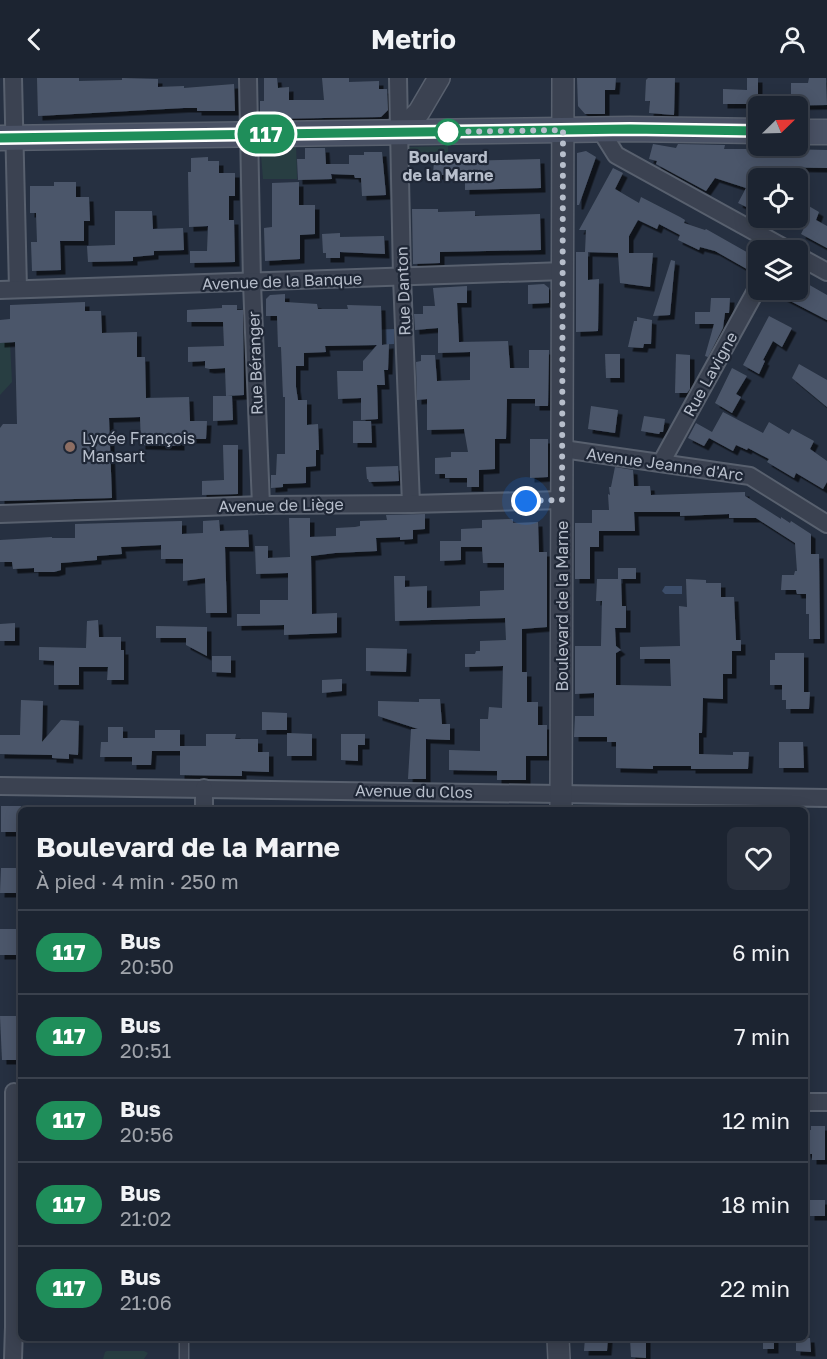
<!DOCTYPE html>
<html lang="fr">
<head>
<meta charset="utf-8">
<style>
	body { margin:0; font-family:"Golos Text",sans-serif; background:#29303d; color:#f1f3f6; height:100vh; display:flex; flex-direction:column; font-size:22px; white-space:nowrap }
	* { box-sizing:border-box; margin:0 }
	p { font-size:20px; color:#a0a4ab }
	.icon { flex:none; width:33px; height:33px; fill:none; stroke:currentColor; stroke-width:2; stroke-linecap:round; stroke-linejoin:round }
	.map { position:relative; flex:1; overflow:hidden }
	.sheet { position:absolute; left:18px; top:729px; width:790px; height:534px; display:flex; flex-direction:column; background:#1c2431; border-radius:9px; box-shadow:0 3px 15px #0003,0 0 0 2px #3a414d }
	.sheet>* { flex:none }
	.badge { padding:0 12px; border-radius:20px; font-size:21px; line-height:39px }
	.needle { width:39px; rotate:67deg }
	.buttons { position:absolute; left:748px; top:18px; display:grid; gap:12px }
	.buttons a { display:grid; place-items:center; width:60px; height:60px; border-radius:9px; background:#1c2431; box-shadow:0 3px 15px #0003,0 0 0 2px #3a414d; font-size:30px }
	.you { position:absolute; width:30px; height:30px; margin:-15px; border:4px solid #fff; border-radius:50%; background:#1a73e8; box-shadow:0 0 0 9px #1a73e833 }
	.map>.badge { position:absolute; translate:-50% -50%; box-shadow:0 0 0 3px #fff }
	.round { display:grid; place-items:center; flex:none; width:63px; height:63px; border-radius:9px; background:#29303d }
	.summary { display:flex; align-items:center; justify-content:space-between; height:102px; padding:0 18px }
	h1 { font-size:28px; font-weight:700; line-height:45px }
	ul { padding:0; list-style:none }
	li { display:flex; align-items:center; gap:18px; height:84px; padding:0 18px; border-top:2px solid #3a414d }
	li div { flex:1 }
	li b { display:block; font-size:22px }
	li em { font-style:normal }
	li .badge { min-width:66px; font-weight:700; text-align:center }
	header { display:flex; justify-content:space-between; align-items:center; height:78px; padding:0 18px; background:#1c2431; font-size:27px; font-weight:700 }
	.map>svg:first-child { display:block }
	.green { fill:#283e42 }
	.water { fill:#3c4d69 }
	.building { fill:#4c576a; filter:url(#shadow) }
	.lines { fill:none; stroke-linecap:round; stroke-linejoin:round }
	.service-casing { stroke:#58606e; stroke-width:11 }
	.minor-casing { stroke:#58606e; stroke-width:20 }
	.tertiary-casing { stroke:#58606e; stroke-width:24 }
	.secondary-casing { stroke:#58606e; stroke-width:27 }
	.service { stroke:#3b4251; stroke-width:8 }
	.minor { stroke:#3b4251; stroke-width:16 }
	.tertiary { stroke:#3b4251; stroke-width:21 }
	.secondary { stroke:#495164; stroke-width:24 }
	.line-casing { stroke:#fff; stroke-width:14 }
	.line { stroke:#1f8e5a; stroke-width:9 }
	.walk { stroke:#b7becb; stroke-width:6; stroke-dasharray:0 10.8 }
	.stop-dot { fill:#fff; stroke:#1f8e5a; stroke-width:3 }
	.education-dot { fill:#8d6e63; stroke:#1f2736; stroke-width:2 }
	.labels { text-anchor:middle; stroke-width:4.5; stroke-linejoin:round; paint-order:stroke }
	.stop-label { font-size:16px; font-weight:bold; fill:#b7becb; stroke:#1f2736 }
	.street-label { font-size:16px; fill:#b7becb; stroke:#1f2736 }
	.poi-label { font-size:16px; fill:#b7becb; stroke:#1f2736; text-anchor:start }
</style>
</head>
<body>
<header><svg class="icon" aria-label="back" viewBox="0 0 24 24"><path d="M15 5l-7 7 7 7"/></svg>Metrio<svg class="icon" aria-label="person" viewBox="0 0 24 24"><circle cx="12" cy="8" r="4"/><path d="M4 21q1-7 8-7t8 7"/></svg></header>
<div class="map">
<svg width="827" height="1281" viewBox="0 0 827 1281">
	<defs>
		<filter id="shadow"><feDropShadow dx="4.5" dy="4.5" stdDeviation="0" flood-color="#0009"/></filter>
	</defs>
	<rect width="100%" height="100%" fill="#263041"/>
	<g class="green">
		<polygon points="260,65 296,65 297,101 263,101"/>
		<polygon points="448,68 448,79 407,80 407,69"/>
		<polygon points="10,264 12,304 0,317 0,265"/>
		<polygon points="107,1273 144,1273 148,1275 144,1281 103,1281 105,1274"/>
	</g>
	<g class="water">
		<polygon points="394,251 394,266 372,267 371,252"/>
		<polygon points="665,508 682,508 682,516 665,516 662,513"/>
	</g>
	<g class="building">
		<polygon points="37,0 79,0 79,3 122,2 122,0 158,1 158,9 184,8 184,10 234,6 235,33 197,33 197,30 184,30 38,38"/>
		<polygon points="264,0 277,0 278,10 289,9 289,22 324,22 322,0 349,0 349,4 379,3 379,11 387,11 388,32 381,39 268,41 260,34 260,23 264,23"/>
		<polygon points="577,0 616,0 615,12 605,12 605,36 585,36 578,28"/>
		<polygon points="648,0 675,0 674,37 649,35 650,23 645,23 646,2"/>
		<polygon points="747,0 758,0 758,16 791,18 791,5 808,5 809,0 826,0 827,27 759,28 759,33 747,33 747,26 723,26 723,11 747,12"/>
		<polygon points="653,66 676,70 678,66 725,67 724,71 752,71 752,75 775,75 775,72 785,72 785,71 827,72 827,90 758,89 759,135 738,125 746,110 715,100 706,113 656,86 657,83 649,81"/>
		<polygon points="305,70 325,70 326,86 349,86 349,77 364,77 364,74 382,74 386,117 362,118 361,100 355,100 354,97 331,96 332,101 298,102 297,81 305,81"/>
		<polygon points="586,73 596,79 579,127 577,127 577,75"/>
		<polygon points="208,79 208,83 219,83 219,95 235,95 235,118 229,118 229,142 234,142 235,184 190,185 190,173 207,173 208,148 189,149 188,94 191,94 191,80"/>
		<polygon points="464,80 464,83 540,81 541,110 465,112 465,97 433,97 434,82"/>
		<polygon points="613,90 623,95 615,111 639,125 641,119 680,139 685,142 684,145 705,152 706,151 759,181 752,194 715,173 700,169 699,172 678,162 680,157 659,146 657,151 638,142 629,158 629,175 653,175 650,209 620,205 618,175 585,174 586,152 579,152"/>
		<polygon points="54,104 76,104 76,119 89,119 90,143 84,143 84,163 60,163 61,192 32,193 31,164 37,164 36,135 30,135 30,108 54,108"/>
		<polygon points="299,104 299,127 315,127 315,156 300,157 300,181 265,183 264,150 272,149 272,105"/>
		<polygon points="807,127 819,134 816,142 827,148 827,170 801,156 808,142 800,138"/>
		<polygon points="412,131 438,131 438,134 475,133 475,138 540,136 541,172 440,174 440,185 413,186"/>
		<polygon points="115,133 152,133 153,151 183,150 184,172 154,173 154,177 133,179 133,183 88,184 87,168 115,167"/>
		<polygon points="340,155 340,159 384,158 385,176 340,174 340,180 326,180 326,175 323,175 322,156"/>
		<polygon points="576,174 588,174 588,202 599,201 598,253 576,254"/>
		<polygon points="671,182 675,183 670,237 653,238"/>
		<polygon points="798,204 805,207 806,205 827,217 827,242 769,212 798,212"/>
		<polygon points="544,206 549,210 549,225 528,226 528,207"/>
		<polygon points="467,208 467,225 457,225 459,264 508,263 510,290 529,290 529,272 549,272 548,328 535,328 535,321 507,321 506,361 495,361 495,391 479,392 479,409 467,409 467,400 445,400 445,396 435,396 435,380 451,379 451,374 468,374 464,351 427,352 427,321 417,322 416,284 421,283 421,277 435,277 437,303 470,302 470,274 438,275 438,250 415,252 414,236 423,236 423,228 435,228 433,210"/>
		<polygon points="285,216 285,224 317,226 318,231 348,231 347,227 381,228 382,267 389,266 388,292 384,292 385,307 377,307 378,341 361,342 361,320 338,321 337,293 363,293 363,283 377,267 325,268 326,274 304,275 304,288 296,288 296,309 298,322 307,322 307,347 318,346 319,372 316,372 316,388 306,389 306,405 283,406 283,409 271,410 271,397 276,397 277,376 285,376 285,319 283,319 281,269 278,269 277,238 266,238 266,221 270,217"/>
		<polygon points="711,220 730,220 729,235 725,235 723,250 708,279 705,278 714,246 695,246 695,234 710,234"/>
		<polygon points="85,224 85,233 101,233 102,255 137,254 137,279 145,279 146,320 189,319 190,343 207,343 206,361 180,361 180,368 141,367 140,339 109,340 112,420 0,423 0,350 3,346 17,346 15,264 0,265 0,242 10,241 10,227"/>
		<polygon points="222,227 237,227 237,232 243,232 244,317 226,318 225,290 210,291 205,290 205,283 188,284 188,269 224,268 223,244 187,244 187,232 222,230"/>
		<polygon points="769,238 792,250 782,269 773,263 763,282 765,283 759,296 743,287"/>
		<polygon points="637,239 652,242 651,266 644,266 643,270 628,269 634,243 637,243"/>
		<polygon points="605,276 620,276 620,300 606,300"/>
		<polygon points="676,276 690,277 690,311 687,315 675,315"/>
		<polygon points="799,286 827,302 827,329 792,300"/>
		<polygon points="732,290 747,298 736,316 741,319 732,335 715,325"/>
		<polygon points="213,318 232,318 233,342 213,343"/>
		<polygon points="591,328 618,332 615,355 588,351"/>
		<polygon points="723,334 763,355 769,344 789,356 792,351 814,363 810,371 827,383 827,404 823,411 796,395 794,400 767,384 769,381 748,370 747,372 736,367 733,373 709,360 704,368 688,360 696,345 712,354"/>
		<polygon points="644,338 665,341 663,354 660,354 659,356 641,353"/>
		<polygon points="353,343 371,343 372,365 353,365"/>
		<polygon points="530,361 548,361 548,399 530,400"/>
		<polygon points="223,367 238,367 238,416 202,417 202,403 224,402"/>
		<polygon points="398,388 399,403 369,404 368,401 367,401 366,389"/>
		<polygon points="615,389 633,392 634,408 650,408 651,417 745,414 745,418 781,441 781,439 790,445 791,443 811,456 811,476 819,476 820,561 809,561 809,536 806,536 806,516 797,516 796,512 781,512 782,497 794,497 795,493 797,493 795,465 756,440 729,440 729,436 680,438 680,434 634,434 635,453 599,453 599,469 590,469 590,501 575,501 575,445 592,445 592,432 609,432 608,416 610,417 609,409 611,409"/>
		<polygon points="425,436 425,451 413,452 413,461 400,462 400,459 376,460 377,473 335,475 311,478 312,536 337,535 337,555 284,557 284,547 237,548 237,536 260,536 260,522 288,522 288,495 256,496 255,468 268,468 268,480 290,479 289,440 310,440 310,459 336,458 336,450 355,449 360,448 360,443 387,442 386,437"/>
		<polygon points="513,441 513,445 538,444 539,474 547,474 547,549 522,551 522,594 527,594 527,624 538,624 538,647 547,647 547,678 526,678 526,702 497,702 497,693 449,692 449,672 480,673 480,641 488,641 489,629 502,630 503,588 465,589 465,576 475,576 476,573 480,573 480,563 506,562 505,540 395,543 394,498 405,498 405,509 427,508 427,530 480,528 480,513 504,512 504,485 483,485 482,469 461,469 461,482 440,483 440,463 461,463 461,451 482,450 482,442"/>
		<polygon points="219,442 220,453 248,452 249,469 225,469 227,535 206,535 205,500 183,503 183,481 161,481 161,467 121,469 122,476 97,478 97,482 61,485 61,492 54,494 34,494 34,490 13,491 12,484 0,484 0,462 52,459 52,460 75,460 75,446 182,443 182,456 203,455 203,443"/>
		<rect x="618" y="490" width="18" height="11"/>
		<polygon points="597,501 621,501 622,528 626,528 626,550 615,550 616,568 621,572 616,575 616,607 671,608 670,581 640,581 640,569 680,568 679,528 687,529 686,501 706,502 706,505 721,505 721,519 734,519 736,562 741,562 741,573 732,573 732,596 723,596 723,621 703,620 702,655 699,655 699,676 733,677 733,674 749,674 748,691 691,691 691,688 653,688 653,691 616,690 616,664 607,664 607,659 574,659 575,638 594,638 594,615 575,616 575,568 601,568 602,523 596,523"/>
		<polygon points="98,542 99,559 121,559 121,572 124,572 124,602 107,602 108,589 79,589 79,607 54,607 54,583 39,582 39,569 86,570 87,543"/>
		<polygon points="15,545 15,563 0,563 0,546"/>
		<polygon points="156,548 207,549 207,578 186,567 186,560 156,560"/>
		<polygon points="366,570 407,571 406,594 366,593"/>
		<polygon points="775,575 804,575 804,614 810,614 809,631 786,631 786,622 782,622 782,607 770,607 770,582 775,582"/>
		<polygon points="212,578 231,578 231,595 212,594"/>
		<polygon points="342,601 342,613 322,615 322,602"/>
		<polygon points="419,621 440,621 442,646 450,646 450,662 426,661 426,701 408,701 411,651 418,651 378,638 378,623 419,624"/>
		<polygon points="21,622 43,623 42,664 61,642 79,643 78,677 69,676 69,681 52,680 52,677 0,676 0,657 20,657"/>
		<polygon points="262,634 287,635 287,652 262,652"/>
		<polygon points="108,649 123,649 123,660 155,660 155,652 180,652 180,673 152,673 151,687 132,687 132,679 100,679 101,664 108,664"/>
		<polygon points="287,655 312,656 312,678 287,678"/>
		<polygon points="206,656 236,656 235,661 258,661 258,674 269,674 269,694 242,693 242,698 180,697 180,668 206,668"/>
		<polygon points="341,656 365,656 365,667 358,667 358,683 341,682"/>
		<polygon points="779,664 803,664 804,690 779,690"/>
		<rect x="1" y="728" width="20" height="26"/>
		<polygon points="1,790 21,790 21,815 0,815"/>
		<rect x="0" y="851" width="21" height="26"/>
		<polygon points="0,938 18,938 17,982 2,982"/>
		<polygon points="811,1048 825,1048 825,1082 812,1082 812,1076 807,1076 806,1073 806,1052 811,1052"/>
		<rect x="810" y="1122" width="15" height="16"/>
		<polygon points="585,1260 608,1260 607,1273 584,1273"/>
		<polygon points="630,1260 646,1260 646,1280 631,1279"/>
		<rect x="763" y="1260" width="11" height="11"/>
		<polygon points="796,1260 810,1260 811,1274 796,1273"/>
	</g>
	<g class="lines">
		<defs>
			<polyline id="service" points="184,1281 184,1260"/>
			<g id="minor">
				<polyline points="13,0 18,211"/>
				<polyline points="248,0 252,205 261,427"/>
				<polyline points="398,0 402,199 411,426"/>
				<polyline points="601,53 616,77 788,172"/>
				<polyline points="798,178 827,194"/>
				<polyline points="0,212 564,193"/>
				<polyline points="563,371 750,398 827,446"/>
				<polyline points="661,385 759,207"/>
				<polyline points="0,436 261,427 411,426 562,422"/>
				<polyline points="0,708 827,720"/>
				<polyline points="204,732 204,710"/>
				<polyline points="806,1024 827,1024"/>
				<polyline points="13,1281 14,1249 14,1014"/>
			</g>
			<g id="tertiary">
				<polyline points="400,53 419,34 439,0"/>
				<polyline points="561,732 563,0"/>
				<polyline points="558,1260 559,1281"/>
			</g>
			<g id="secondary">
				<polyline points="798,54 827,54"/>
				<polyline points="0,60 630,51 759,53"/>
			</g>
		</defs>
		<use href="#service" class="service-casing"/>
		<use href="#minor" class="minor-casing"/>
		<use href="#tertiary" class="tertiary-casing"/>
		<use href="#secondary" class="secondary-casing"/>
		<use href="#service" class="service"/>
		<use href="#minor" class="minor"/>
		<use href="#tertiary" class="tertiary"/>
		<use href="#secondary" class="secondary"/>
	</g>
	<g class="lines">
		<defs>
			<polyline id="line" points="0,60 630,51 759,53"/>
		</defs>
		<use href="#line" class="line-casing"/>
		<use href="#line" class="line"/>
		<polyline class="walk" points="448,54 442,54 563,52 562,422 526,423"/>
	</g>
	<circle class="stop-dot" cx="448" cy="54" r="12"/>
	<circle class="education-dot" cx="70" cy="369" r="6"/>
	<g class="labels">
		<g class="stop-label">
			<text x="448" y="85">Boulevard<tspan x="448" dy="18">de la Marne</tspan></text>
		</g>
		<g class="street-label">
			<text transform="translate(282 203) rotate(-2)" y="6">Avenue de la Banque</text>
			<text transform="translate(403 213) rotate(-92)" y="6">Rue Danton</text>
			<text transform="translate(255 285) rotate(-92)" y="6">Rue Béranger</text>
			<text transform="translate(710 296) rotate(-61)" y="6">Rue Lavigne</text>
			<text transform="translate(665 386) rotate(8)" y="6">Avenue Jeanne d'Arc</text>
			<text transform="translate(281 427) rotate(-1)" y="6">Avenue de Liège</text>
			<text transform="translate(562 528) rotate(-90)" y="6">Boulevard de la Marne</text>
			<text transform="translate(414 713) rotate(1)" y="6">Avenue du Clos</text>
		</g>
		<g class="poi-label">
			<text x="82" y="366">Lycée François<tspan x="82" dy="18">Mansart</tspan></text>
		</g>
	</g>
</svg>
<div class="buttons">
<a><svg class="needle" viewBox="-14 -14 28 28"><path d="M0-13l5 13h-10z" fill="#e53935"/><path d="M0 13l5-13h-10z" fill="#a0a4ab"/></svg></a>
<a><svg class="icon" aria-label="locate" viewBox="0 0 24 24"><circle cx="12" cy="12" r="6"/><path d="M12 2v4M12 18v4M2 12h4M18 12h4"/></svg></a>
<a><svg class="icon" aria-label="layers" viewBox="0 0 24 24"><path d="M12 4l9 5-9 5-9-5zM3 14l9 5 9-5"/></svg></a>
</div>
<div class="you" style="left:526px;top:423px"></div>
<b class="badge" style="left:266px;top:56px;background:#1f8e5a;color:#fff">117</b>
<section class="sheet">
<div class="summary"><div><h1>Boulevard de la Marne</h1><p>À pied · 4 min · 250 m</p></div><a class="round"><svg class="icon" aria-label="heart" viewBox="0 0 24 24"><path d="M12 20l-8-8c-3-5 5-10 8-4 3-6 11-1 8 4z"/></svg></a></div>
<ul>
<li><span class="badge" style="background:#1f8e5a;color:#fff">117</span><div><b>Bus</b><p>20:50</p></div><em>6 min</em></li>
<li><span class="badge" style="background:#1f8e5a;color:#fff">117</span><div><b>Bus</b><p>20:51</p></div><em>7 min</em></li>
<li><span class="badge" style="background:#1f8e5a;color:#fff">117</span><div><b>Bus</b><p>20:56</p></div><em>12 min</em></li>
<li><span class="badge" style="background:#1f8e5a;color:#fff">117</span><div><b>Bus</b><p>21:02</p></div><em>18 min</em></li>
<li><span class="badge" style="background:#1f8e5a;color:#fff">117</span><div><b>Bus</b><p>21:06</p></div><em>22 min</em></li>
</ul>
</section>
</div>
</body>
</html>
